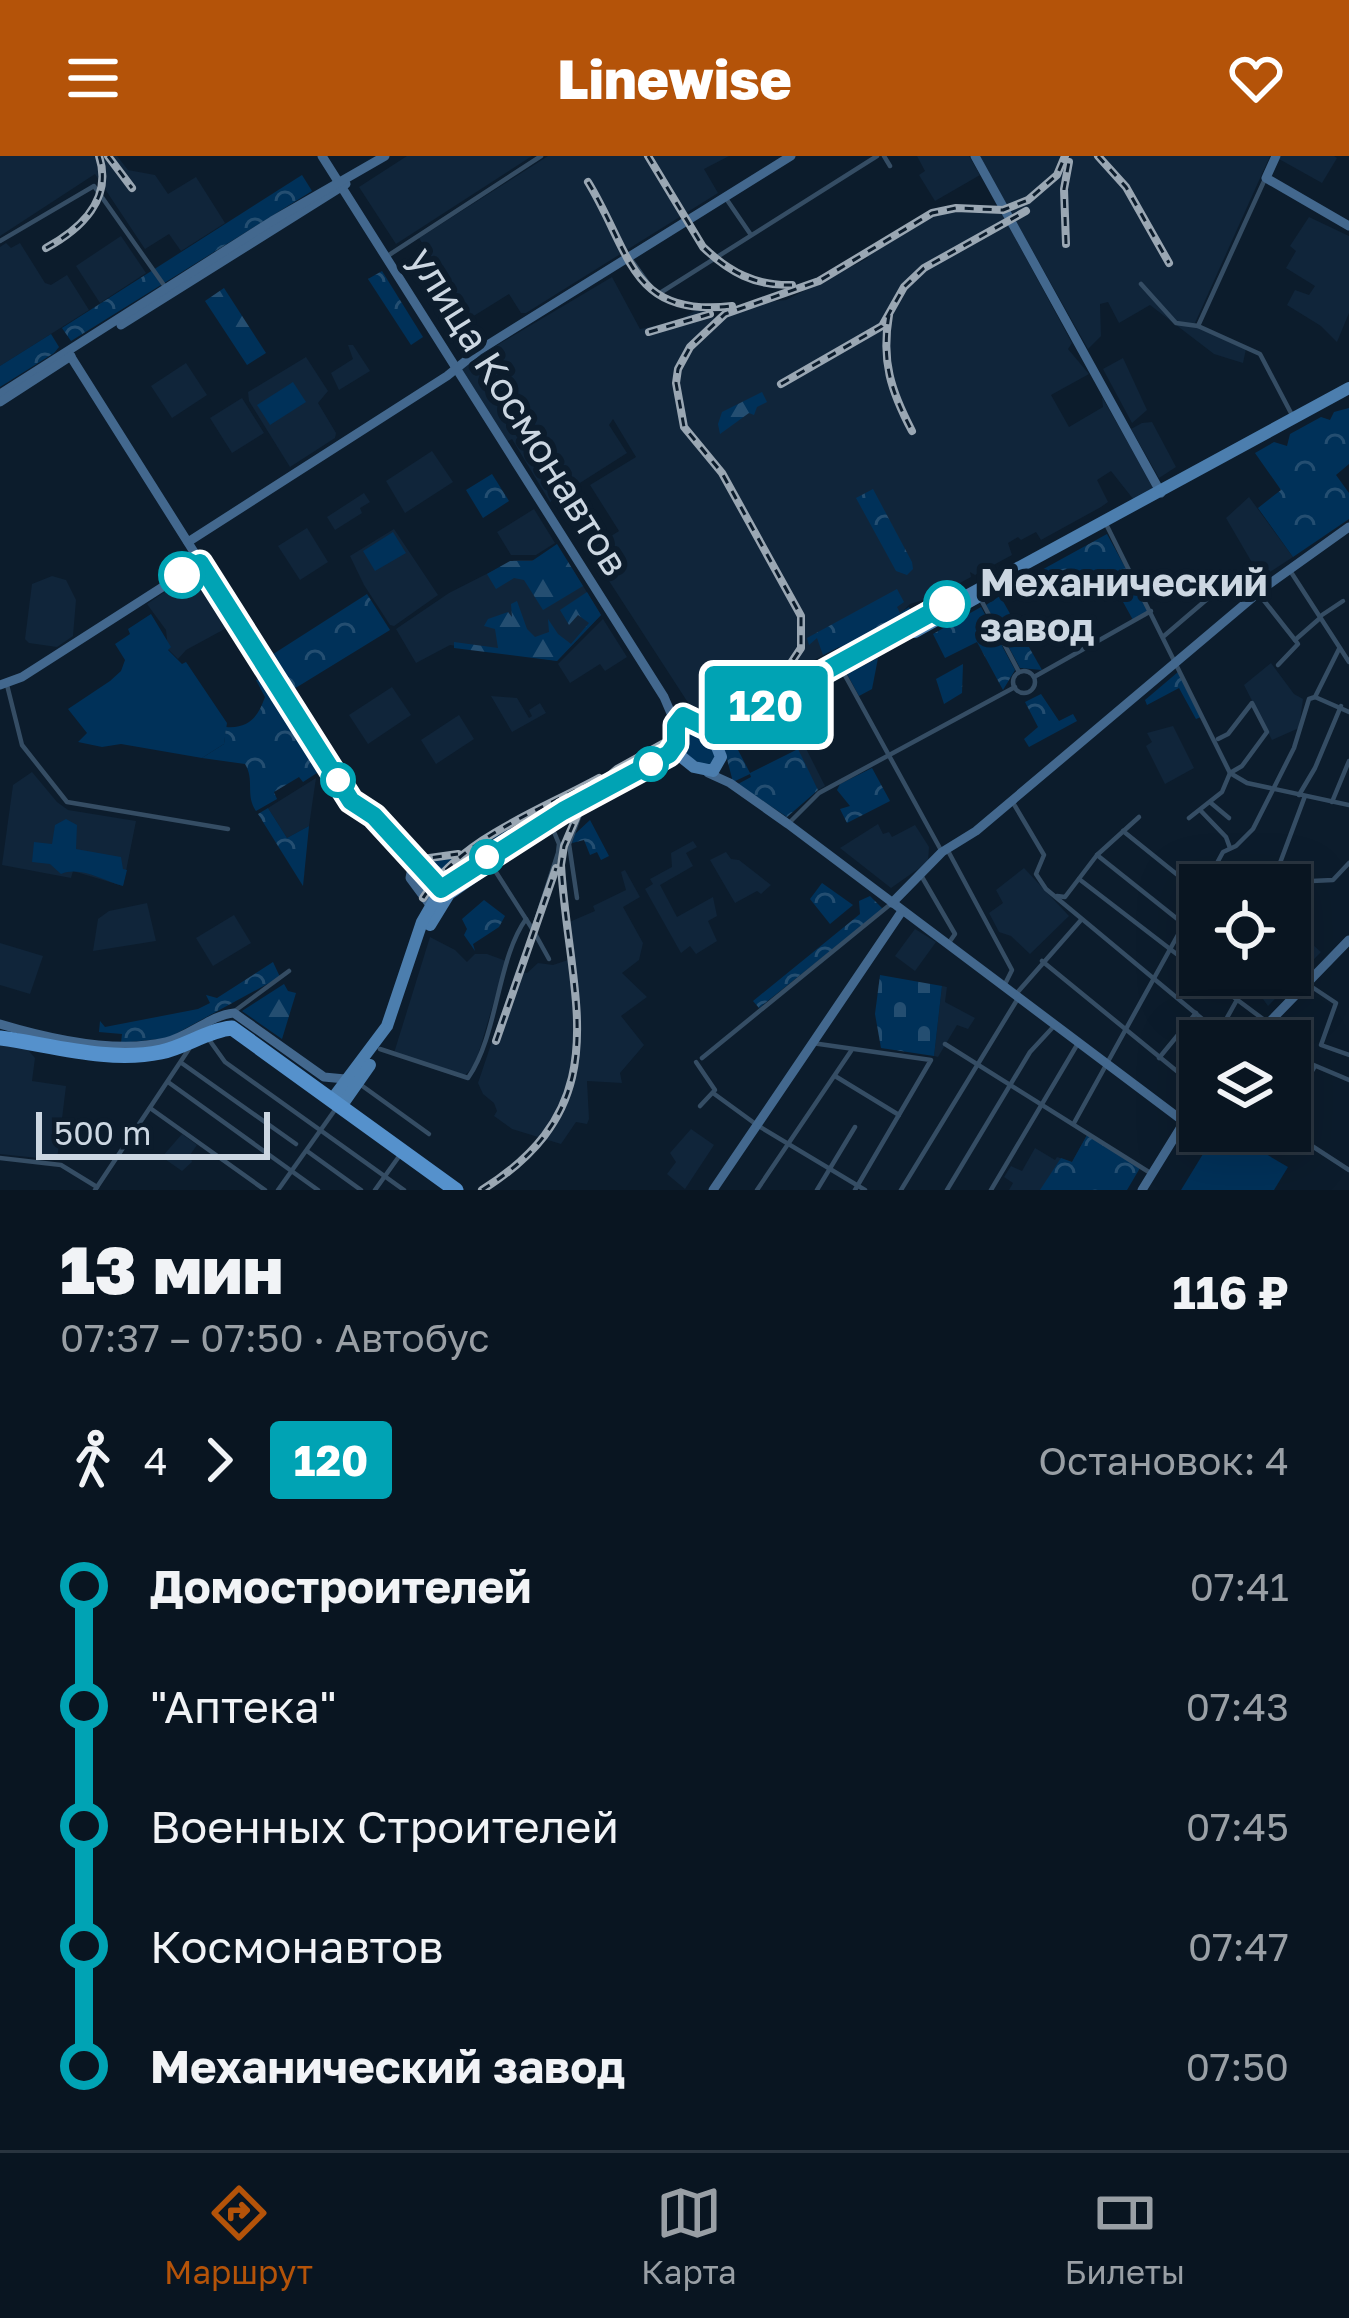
<!DOCTYPE html>
<html lang="ru">
<head>
<meta charset="utf-8">
<style>
	body { margin:0; font-family:"Golos Text",sans-serif; background:#121e2a; color:#f1f3f6; height:100vh; display:flex; flex-direction:column; font-size:45px; white-space:nowrap }
	* { box-sizing:border-box; margin:0 }
	p { font-size:39px; color:#999fa5 }
	.icon { flex:none; width:66px; height:66px; fill:none; stroke:currentColor; stroke-width:2; stroke-linecap:round; stroke-linejoin:round }
	.map { position:relative; height:1034px; overflow:hidden }
	.details { display:flex; flex-direction:column; background:#091521; flex:1 }
	.details>* { flex:none }
	.badge { padding:0 24px; border-radius:9px; font-size:42px; line-height:78px }
	.buttons { position:absolute; left:1179px; top:708px; display:grid; gap:24px }
	.buttons a { display:grid; place-items:center; width:132px; height:132px; border-radius:0px; background:#091521; box-shadow:0 12px 48px #0002,0 0 0 3px #29343f; font-size:60px }
	.scale { position:absolute; left:36px; bottom:30px; width:234px; box-sizing:border-box; padding-left:12px; border:6px solid #ccd7e2; border-top:0; font-size:33px; line-height:42px; white-space:nowrap; color:#ccd7e2; -webkit-text-stroke:9px #0c1c2c; paint-order:stroke }
	.map>.badge { position:absolute; translate:-50% -50%; box-shadow:0 0 0 6px #fff }
	.legs { display:flex; align-items:center; gap:18px; height:132px; padding:0 60px; font-size:39px }
	.legs p { margin-inline-start:auto }
	.head { display:flex; align-items:center; justify-content:space-between; height:204px; padding:0 60px }
	h1 { font-size:66px; font-weight:800; line-height:90px }
	ul { padding:0 60px; list-style:none }
	li { display:flex; align-items:center; gap:42px; height:120px; font-size:45px }
	li i { display:grid; place-items:center; width:18px; height:100%; margin:0 15px; background:currentColor }
	li i::after { content:''; width:30px; height:30px; margin:-15px; border:9px solid; border-radius:50%; background:#091521 }
	li p { margin-inline-start:auto }
	li:first-child i { background:linear-gradient(#0000 50%,currentColor 0) }
	li:last-child i { background:linear-gradient(currentColor 50%,#0000 0) }
	header { display:flex; justify-content:space-between; align-items:center; height:156px; padding:0 60px; background:#b45309; color:#fff; font-size:54px; font-weight:800 }
	.tabs { display:flex; justify-content:space-around; align-items:center; height:168px; border-top:3px solid #29343f; background:#091521; font-size:33px; color:#999fa5 }
	.tabs a { display:grid; justify-items:center; gap:6px }
	.tabs .active { color:#b45309 }
	.map>svg:first-child { display:block }
	.built { fill:#10253a }
	.green { fill:#003159 }
	.forest { fill:url(#forest-firs) }
	.cemetery { fill:url(#cemetery-stones) }
	.park { fill:url(#park-crowns) }
	.lines { fill:none; stroke-linecap:round; stroke-linejoin:round }
	.street { stroke:#354d64; stroke-width:4.5 }
	.secondary { stroke:#43688e; stroke-width:9 }
	.primary { stroke:#4c7eae; stroke-width:12 }
	.highway { stroke:#5591cc; stroke-width:15 }
	.rail-casing { stroke:#9aa7b3; stroke-width:8 }
	.rail { stroke:#0c1c2c; stroke-width:3; stroke-dasharray:9; stroke-linecap:butt }
	.line-1-casing { stroke:#fff; stroke-width:27 }
	.line-1 { stroke:#00a3b4; stroke-width:18 }
	.stop-1-dot { fill:#fff; stroke:#00a3b4; stroke-width:6 }
	.labels { text-anchor:middle; stroke-width:12; stroke-linejoin:round; paint-order:stroke }
	.street-label { font-size:39px; fill:#ccd7e2; stroke:#0c1c2c }
	.stop-label { font-size:39px; font-weight:bold; fill:#ccd7e2; stroke:#0c1c2c; text-anchor:start }
</style>
</head>
<body>
<header><svg class="icon" aria-label="menu" viewBox="0 0 24 24"><path d="M4 6h16M4 12h16M4 18h16"/></svg>Linewise<svg class="icon" aria-label="heart" viewBox="0 0 24 24"><path d="M12 20l-8-8c-3-5 5-10 8-4 3-6 11-1 8 4z"/></svg></header>
<div class="map">
<svg width="1349" height="1034" viewBox="0 0 1349 1034">
	<defs>
		<pattern id="forest-firs" width="22" height="20" patternUnits="userSpaceOnUse" patternTransform="scale(3)"><rect width="22" height="20" fill="#003159"/><path d="M5 1l3.5 6h-7zM16 11l3.5 6h-7z" fill="#244e71"/></pattern>
		<pattern id="cemetery-stones" width="16" height="16" patternUnits="userSpaceOnUse" patternTransform="scale(3)"><rect width="16" height="16" fill="#003159"/><path d="M2 7V4a2 2 0 0 1 4 0v3zM10 15v-3a2 2 0 0 1 4 0v3z" fill="#244e71"/></pattern>
		<pattern id="park-crowns" width="20" height="18" patternUnits="userSpaceOnUse" patternTransform="scale(3)"><rect width="20" height="18" fill="#003159"/><path d="M2 6a3 3 0 1 1 6 0M12 15a3 3 0 1 1 6 0" fill="none" stroke="#244e71"/></pattern>
	</defs>
	<rect width="100%" height="100%" fill="#0c1c2c"/>
	<g class="built">
		<polygon points="0,0 117,0 128,14 155,19 168,38 196,21 225,67 181,95 169,78 145,93 95,18 0,80"/>
		<polygon points="407,0 532,0 396,88 359,31"/>
		<polygon points="548,0 729,0 704,13 718,37 526,157 521,157 509,138 464,166 477,188 464,196 448,170 454,165 429,128 442,119 419,82"/>
		<polygon points="917,0 969,0 980,19 935,45 919,19 925,15"/>
		<polygon points="979,0 1270,0 1195,167 1246,193 1243,207 1214,198 1150,149 1119,167 1108,146 1100,148 1101,180 1088,193"/>
		<polygon points="1281,0 1334,0 1337,2 1322,27 1279,3"/>
		<polygon points="958,54 1000,54 1072,187 1068,193 1089,218 1051,239 1069,271 1103,251 1102,241 1154,332 1134,344 1111,315 1097,324 1108,346 1101,351 1041,384 1036,376 1021,384 1018,381 1008,387 1012,399 975,419 970,416 971,421 936,440 910,448 900,458 886,456 881,448 844,469 847,476 839,491 709,560 696,559 589,394 619,375 590,329 636,301 613,263 609,269 627,297 550,346 512,283 506,286 461,215 462,210 612,121 640,173 678,165 696,154 709,154 716,165 762,146 786,144 868,102 866,96 933,58"/>
		<polygon points="1309,61 1349,80 1349,157 1337,186 1321,170 1287,149 1295,134 1309,139 1315,130 1286,112 1296,95 1290,90"/>
		<polygon points="121,80 146,117 100,147 76,110"/>
		<polygon points="6,87 11,92 20,87 45,127 51,129 67,119 89,154 0,210 0,91"/>
		<polygon points="348,189 353,189 370,215 339,234 331,217 353,203"/>
		<polygon points="306,201 328,235 318,247 336,277 335,282 290,311 249,245 248,236"/>
		<polygon points="1123,202 1147,254 1132,267 1103,213"/>
		<polygon points="186,207 207,239 172,262 151,230"/>
		<polygon points="242,242 264,277 232,297 210,262"/>
		<polygon points="1152,266 1176,311 1159,322 1131,273 1142,267"/>
		<polygon points="432,295 453,326 405,357 386,325"/>
		<polygon points="364,337 370,346 360,352 362,357 335,374 327,361"/>
		<polygon points="1249,341 1293,401 1261,422 1226,362"/>
		<polygon points="534,353 555,387 536,399 511,399 497,376"/>
		<polygon points="307,372 328,406 300,424 278,390"/>
		<polygon points="394,373 438,439 394,470 390,469 364,429 350,400"/>
		<polygon points="514,404 567,404 601,459 557,505 450,489 416,507 396,473 449,437"/>
		<polygon points="193,417 200,418 232,469 186,494 178,503 168,493 166,474 147,448"/>
		<polygon points="52,420 66,424 76,444 73,480 57,491 29,487 25,483 32,428"/>
		<polygon points="603,463 627,501 605,515 600,508 570,527 558,508"/>
		<polygon points="1271,507 1294,538 1303,543 1299,572 1272,584 1244,529"/>
		<polygon points="392,531 411,559 368,588 349,559"/>
		<polygon points="491,540 517,542 529,562 532,560 529,554 540,547 546,557 512,576"/>
		<polygon points="788,557 825,630 818,634 783,568 782,560"/>
		<polygon points="459,559 474,583 436,608 421,584"/>
		<polygon points="1173,570 1194,612 1165,628 1146,590 1152,586 1147,577"/>
		<polygon points="32,616 57,646 68,654 136,665 123,730 73,715 71,722 2,709 13,629"/>
		<polygon points="316,622 309,670 287,682 268,652"/>
		<polygon points="878,668 883,678 889,676 892,681 915,669 929,691 928,706 891,732 840,692"/>
		<polygon points="693,685 697,691 686,697 693,710 660,729 677,761 713,741 717,760 708,765 717,785 696,798 690,790 681,797 645,733 653,728 650,723 672,711 671,697"/>
		<polygon points="726,696 731,703 739,704 771,729 761,738 757,735 735,747 710,704"/>
		<polygon points="1024,712 1069,760 1030,798 1011,780 999,776 989,757 1003,747 996,734"/>
		<polygon points="625,714 640,741 623,751 643,787 639,804 622,817 647,841 621,860 644,889 620,917 622,927 587,925 589,963 587,968 576,966 561,988 512,973 494,960 497,955 494,947 483,938 478,927 516,814 527,817 538,807 553,809 574,802 567,767 595,755 593,750 626,734 621,716"/>
		<polygon points="147,747 156,785 93,795 98,763 109,755"/>
		<polygon points="234,759 251,787 213,810 196,782"/>
		<polygon points="915,773 936,786 915,815 895,800"/>
		<polygon points="430,781 455,794 467,806 475,798 487,798 506,805 475,909 465,919 394,897"/>
		<polygon points="1306,783 1321,796 1268,850 1253,829 1259,819 1290,819 1290,799"/>
		<polygon points="0,787 43,800 30,838 0,829"/>
		<polygon points="942,830 947,831 945,846 975,862 968,873 957,869 938,901 934,900"/>
		<polygon points="0,888 26,892 35,902 32,925 66,930 57,1004 0,998"/>
		<polygon points="691,973 714,989 685,1033 667,1018 676,1006 670,997"/>
		<polygon points="182,978 197,989 190,999 192,1006 182,1015 162,1001"/>
		<polygon points="1087,979 1127,1034 1009,1034 1013,1027 1004,1021 1011,1010 1022,1015 1035,992 1055,1004 1057,1001 1072,1006"/>
	</g>
	<g class="green">
		<polygon points="293,226 306,246 270,269 257,249"/>
		<polygon points="393,376 406,397 375,415 363,395"/>
		<polygon points="151,458 171,491 168,494 182,508 186,506 227,567 224,588 202,602 121,588 102,591 78,586 87,577 68,553 110,525 121,515 125,504 115,488 130,478 128,473"/>
		<polygon points="690,566 709,579 717,601 710,612 682,598 681,567"/>
		<path d="M66,663L77,669L76,693L121,701L123,713L127,714L123,730C101,724 81,710 61,718L50,708L32,706L34,686L52,688L55,669Z"/>
		<polygon points="1217,975 1227,975 1288,1011 1274,1034 1181,1034"/>
	</g>
	<g class="forest">
		<polygon points="224,132 266,197 247,209 205,145"/>
		<polygon points="762,236 767,246 757,251 754,259 749,257 720,278 718,268 722,256"/>
		<polygon points="557,388 583,430 543,454 524,424 514,422 496,433 487,418 510,405 532,405"/>
		<polygon points="587,436 601,459 557,505 454,492 454,486 498,492 495,473 484,470 488,463 508,456 512,461 511,448 517,445 527,473 535,481 549,476 548,463 558,478 571,488 589,467 578,459 569,469 560,454"/>
		<polygon points="963,508 962,537 944,548 936,523"/>
		<polygon points="284,828 288,835 296,837 282,883 242,855"/>
	</g>
	<polygon class="cemetery" points="880,819 942,830 934,900 881,892 875,858"/>
	<g class="park">
		<polygon points="302,19 312,35 71,185 62,172"/>
		<polygon points="382,115 423,181 411,189 368,123"/>
		<polygon points="51,178 59,191 54,197 0,231 0,210"/>
		<polygon points="1349,252 1349,308 1336,319 1349,337 1349,363 1293,401 1258,352 1281,334 1255,297 1274,286 1287,290 1290,278 1321,261 1330,264 1334,256"/>
		<polygon points="492,318 509,345 483,362 466,334"/>
		<polygon points="873,333 912,406 913,413 907,419 896,415 856,342"/>
		<polygon points="1107,378 1149,455 1133,464 1106,415 1051,445 1038,416"/>
		<polygon points="897,433 904,446 897,451 900,457 909,451 914,460 845,501 839,491 823,499 817,482 809,489 807,482"/>
		<polygon points="367,438 390,474 289,536 267,502"/>
		<polygon points="1000,440 1042,514 1020,512 986,449"/>
		<polygon points="981,451 1015,514 1003,534 977,486 945,502 933,478"/>
		<polygon points="878,502 872,533 859,540 847,518"/>
		<polygon points="807,508 812,518 739,557 734,547"/>
		<polygon points="1178,516 1201,561 1196,563 1179,532 1147,549 1145,544"/>
		<path d="M262,521L323,613L303,626L299,621L274,636L277,643L256,655C245,639 255,624 245,608L202,602L224,588L226,571C249,573 258,561 265,541L256,524Z"/>
		<polygon points="1041,538 1059,565 1073,558 1077,565 1029,591 1024,583 1038,571 1025,546"/>
		<polygon points="745,570 752,584 737,592 750,617 798,593 818,634 787,661 738,628 751,621 750,618 733,626 722,584"/>
		<polygon points="872,612 890,645 847,667 840,653 850,650 837,634 840,628"/>
		<polygon points="268,652 287,682 309,670 303,730 258,658"/>
		<polygon points="590,664 609,700 601,704 597,696 590,699 584,684 572,687 575,678"/>
		<polygon points="510,670 517,677 445,722 432,721 418,707 452,701"/>
		<polygon points="822,727 853,749 830,768 810,743"/>
		<polygon points="870,740 883,753 759,852 753,845 860,758 859,745"/>
		<polygon points="484,744 505,760 499,771 473,788 475,795 464,779 467,773 462,763"/>
		<polygon points="273,806 280,821 168,882 121,887 122,878 99,876 100,865 105,871 198,853 210,847 206,839 217,842"/>
		<polygon points="1087,979 1140,1012 1127,1034 1040,1034 1061,1002 1072,1006"/>
	</g>
	<g class="lines">
		<g class="street">
			<polyline points="884,0 890,10"/>
			<polyline points="725,41 751,79"/>
			<polyline points="0,85 94,30 166,132"/>
			<polyline points="386,101 541,0"/>
			<polyline points="630,102 655,137 660,137 877,0"/>
			<polyline points="1141,128 1176,167 1198,170 1260,198 1291,257"/>
			<polyline points="1198,170 1265,23"/>
			<polyline points="1107,370 1230,617 1247,627 1349,649"/>
			<polyline points="1289,413 1349,506"/>
			<polyline points="1258,437 1295,484"/>
			<polyline points="979,440 1019,516"/>
			<polyline points="1322,459 1343,445"/>
			<polyline points="1164,480 1219,433 1240,421 1253,440"/>
			<polyline points="1278,509 1298,488 1295,484 1319,463"/>
			<polyline points="842,514 942,696"/>
			<circle cx="1024" cy="526" r="11"/>
			<polyline points="1034,521 1151,455"/>
			<polyline points="7,529 22,589 67,646 228,673"/>
			<polyline points="1315,541 1349,556"/>
			<polyline points="1299,639 1315,612 1341,550"/>
			<polyline points="1012,645 1044,699 1036,718 1046,733 1218,876"/>
			<polyline points="1332,646 1349,605"/>
			<polyline points="1211,647 1229,662"/>
			<polyline points="1201,655 1226,681 1230,692"/>
			<polyline points="1189,662 1222,636 1230,617 1242,610 1267,576 1252,547 1228,578 1218,583"/>
			<polyline points="788,668 819,637 1015,531"/>
			<polyline points="1123,675 1200,737"/>
			<polyline points="947,693 1012,814 1004,830"/>
			<polyline points="1097,699 1200,781"/>
			<polyline points="494,713 533,774"/>
			<polyline points="922,721 955,778 948,788"/>
			<polyline points="1079,723 1200,816"/>
			<polyline points="1274,723 1305,640"/>
			<polyline points="1205,729 1223,696 1236,690 1253,673 1294,592 1309,543 1315,541 1339,493"/>
			<polyline points="1219,729 1228,719 1251,718 1290,726 1333,724 1349,707"/>
			<polyline points="1057,740 1065,741 1097,699 1139,661"/>
			<polyline points="577,742 569,688 582,653"/>
			<polyline points="549,803 533,774 558,697 559,688 552,671"/>
			<polyline points="1042,805 1200,934"/>
			<polyline points="1204,819 1267,866"/>
			<polyline points="1309,829 1336,847 1321,889 1349,899"/>
			<polyline points="1016,838 1081,764"/>
			<polyline points="1235,840 1241,819"/>
			<polyline points="236,854 289,815"/>
			<polyline points="210,885 225,906 404,1034"/>
			<polyline points="1214,885 1238,842"/>
			<polyline points="812,887 931,904 855,1034"/>
			<polyline points="945,888 1152,1018"/>
			<path d="M380,893L468,922C498,879 497,803 526,763"/>
			<polyline points="1290,899 1349,924"/>
			<polyline points="702,902 892,747"/>
			<polyline points="1159,902 1196,857"/>
			<polyline points="696,906 715,934 700,950"/>
			<polyline points="183,908 296,988"/>
			<polyline points="835,920 899,959"/>
			<polyline points="168,926 318,1034"/>
			<polyline points="361,929 429,978"/>
			<polyline points="1193,930 1200,916"/>
			<polyline points="713,937 757,969 865,1034"/>
			<polyline points="1290,951 1315,910"/>
			<polyline points="150,952 265,1034"/>
			<polyline points="1074,967 1200,739"/>
			<polyline points="1289,975 1349,1014"/>
			<polyline points="307,995 361,1034"/>
			<polyline points="0,1002 61,1009 97,1031"/>
			<polyline points="95,1034 189,893"/>
			<polyline points="278,1034 337,951"/>
			<polyline points="375,1034 400,999"/>
			<polyline points="757,1034 851,895"/>
			<polyline points="817,1034 855,971"/>
			<polyline points="901,1034 1017,844"/>
			<polyline points="947,1034 1030,896 1055,869"/>
			<polyline points="991,1034 1077,889"/>
		</g>
		<g class="secondary">
			<polyline points="322,0 664,541 676,569"/>
			<polyline points="975,0 1161,337"/>
			<polyline points="1276,0 1266,22 1349,70"/>
			<polyline points="121,169 346,28"/>
			<polyline points="71,201 351,645 373,660 428,723 443,734"/>
			<polyline points="0,238 272,65 385,0"/>
			<polyline points="0,246 71,200"/>
			<polyline points="188,386 447,220 478,195 791,0"/>
			<polyline points="0,529 22,521 200,407"/>
			<polyline points="708,617 730,627 788,668 1183,965"/>
			<polyline points="413,707 410,722 430,749"/>
			<polyline points="892,747 942,696 976,675 1265,431 1349,371"/>
			<path d="M0,868C50,883 115,898 166,886C190,880 211,859 234,857L324,921L345,923"/>
			<polyline points="1251,885 1349,784"/>
			<polyline points="713,1034 902,755"/>
			<polyline points="1142,1034 1200,940"/>
		</g>
		<g class="primary">
			<polyline points="915,476 976,442"/>
			<polygon points="687,560 710,573 721,601 713,615 694,611 679,599 676,569"/>
			<polyline points="710,573 720,573 742,562 1349,232"/>
			<polyline points="430,769 449,738 495,706"/>
			<polyline points="333,942 387,870 422,766 441,733 563,655 669,599 676,588"/>
			<polyline points="342,949 370,909"/>
		</g>
		<path class="highway" d="M0,882C51,889 109,907 161,896C185,891 208,874 232,872L456,1034"/>
		<defs>
			<g id="rail">
				<polyline points="108,0 132,32"/>
				<path d="M648,0L703,91C729,116 755,130 792,129"/>
				<polyline points="1098,0 1126,31 1169,107"/>
				<path d="M588,26C631,96 630,162 732,150"/>
				<polyline points="1066,88 1064,33 1069,6"/>
				<path d="M46,92C81,73 113,43 99,0"/>
				<path d="M889,159C881,205 891,235 912,275"/>
				<polyline points="649,176 710,158"/>
				<polyline points="781,228 882,170 904,131 924,112 1026,55"/>
				<polyline points="415,704 458,698"/>
				<path d="M423,742C463,681 537,656 599,622"/>
				<polyline points="496,885 556,712"/>
				<path d="M482,1034C621,947 569,844 561,709L564,690L579,655L603,625L617,613L713,560L777,519L789,510L801,492V460L722,317L684,271L676,227L678,213L690,191L725,158L819,125L932,57L956,52L1003,54L1028,44L1057,19L1065,0"/>
			</g>
		</defs>
		<use href="#rail" class="rail-casing"/>
		<use href="#rail" class="rail"/>
	</g>
	<g class="lines">
		<defs>
			<polyline id="line-1" points="182,419 200,407 351,645 374,660 441,733 563,655 669,598 676,588 676,569 683,560 710,573 720,573 947,448"/>
		</defs>
		<use href="#line-1" class="line-1-casing"/>
		<use href="#line-1" class="line-1"/>
	</g>
	<g class="stop-1-dot">
		<circle cx="182" cy="419" r="21"/>
		<circle cx="947" cy="448" r="21"/>
		<circle cx="651" cy="608" r="15"/>
		<circle cx="338" cy="624" r="15"/>
		<circle cx="487" cy="701" r="15"/>
	</g>
	<g class="labels">
		<g class="street-label">
			<text transform="translate(519 255) rotate(58)" y="14">улица Космонавтов</text>
		</g>
		<g class="stop-label">
			<text x="980" y="440">Механический<tspan x="980" dy="45">завод</tspan></text>
		</g>
	</g>
</svg>
<div class="buttons">
<a><svg class="icon" aria-label="locate" viewBox="0 0 24 24"><circle cx="12" cy="12" r="6"/><path d="M12 2v4M12 18v4M2 12h4M18 12h4"/></svg></a>
<a><svg class="icon" aria-label="layers" viewBox="0 0 24 24"><path d="M12 4l9 5-9 5-9-5zM3 14l9 5 9-5"/></svg></a>
</div>
<div class="scale">500 m</div>
<b class="badge" style="left:766px;top:549px;background:#00a3b4;color:#fff">120</b>
</div>
<section class="details">
<div class="head"><div><h1>13 мин</h1><p>07:37 – 07:50 · Автобус</p></div><b>116 ₽</b></div>
<div class="legs"><svg class="icon" aria-label="walk" viewBox="0 0 24 24"><circle cx="13" cy="4" r="2"/><path d="M13 8l-2 6 4 7M11 14l-3 7M7 12l3-4h3l4 4"/></svg>4<svg class="icon" aria-label="forward" viewBox="0 0 24 24"><path d="M9 5l7 7-7 7"/></svg><b class="badge" style="background:#00a3b4;color:#fff">120</b><p>Остановок: 4</p></div>
<ul>
<li><i style="color:#00a3b4"></i><b>Домостроителей</b><p>07:41</p></li>
<li><i style="color:#00a3b4"></i><span>&quot;Аптека&quot;</span><p>07:43</p></li>
<li><i style="color:#00a3b4"></i><span>Военных Строителей</span><p>07:45</p></li>
<li><i style="color:#00a3b4"></i><span>Космонавтов</span><p>07:47</p></li>
<li><i style="color:#00a3b4"></i><b>Механический завод</b><p>07:50</p></li>
</ul>
</section>
<nav class="tabs">
<a class="active"><svg class="icon" aria-label="directions" viewBox="0 0 24 24"><path d="M12 3l9 9-9 9-9-9zM9 14v-3h6M13 9l2 2-2 2"/></svg>Маршрут</a>
<a><svg class="icon" aria-label="map" viewBox="0 0 24 24"><path d="M3 6l6-2 6 2 6-2v14l-6 2-6-2-6 2zM9 4v14M15 6v14"/></svg>Карта</a>
<a><svg class="icon" aria-label="tickets" viewBox="0 0 24 24"><path d="M3 7h18v10H3zM15 7v10"/></svg>Билеты</a>
</nav>
</body>
</html>
